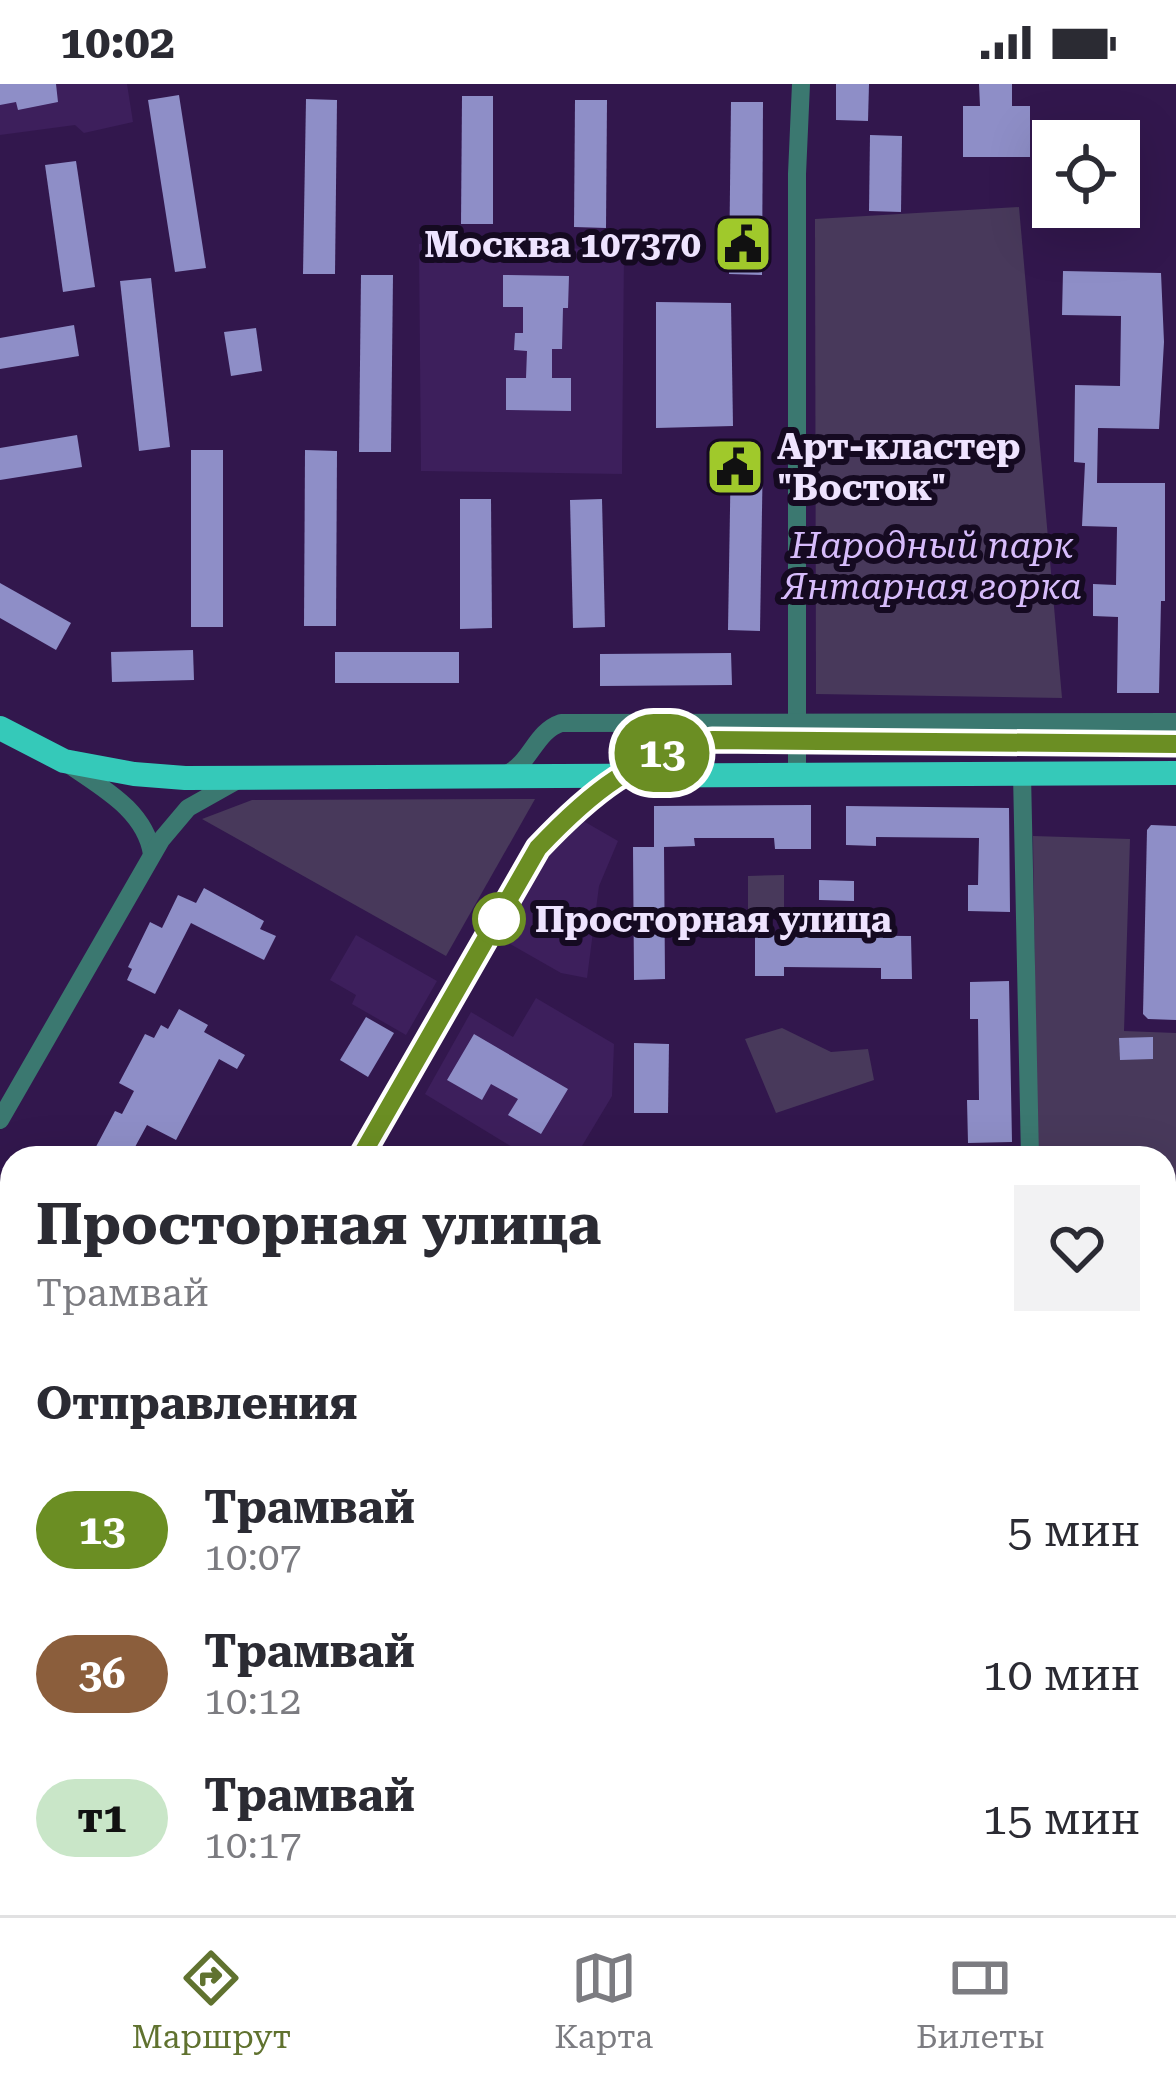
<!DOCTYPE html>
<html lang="ru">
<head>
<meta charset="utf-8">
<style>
	body { margin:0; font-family:"Roboto Serif",serif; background:#f2f2f3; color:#2b2b33; height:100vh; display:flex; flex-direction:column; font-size:45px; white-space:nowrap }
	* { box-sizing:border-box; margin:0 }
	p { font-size:39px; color:#7c7c81 }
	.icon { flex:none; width:66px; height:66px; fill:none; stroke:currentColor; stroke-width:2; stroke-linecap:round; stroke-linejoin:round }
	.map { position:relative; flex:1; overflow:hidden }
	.sheet { position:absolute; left:0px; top:1062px; width:1176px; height:771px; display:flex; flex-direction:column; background:#fff; border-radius:36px 36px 0 0; box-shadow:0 12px 48px #0002 }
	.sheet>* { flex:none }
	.badge { padding:0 24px; border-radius:39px; font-size:42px; line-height:78px }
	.buttons { position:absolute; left:1032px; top:36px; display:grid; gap:24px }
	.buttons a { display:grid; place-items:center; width:108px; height:108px; border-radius:0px; background:#fff; box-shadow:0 12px 48px #0002; font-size:60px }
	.map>.badge { position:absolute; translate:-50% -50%; box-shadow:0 0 0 6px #fff }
	h2 { padding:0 36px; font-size:45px; line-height:108px }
	.round { display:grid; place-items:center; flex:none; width:126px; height:126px; border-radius:0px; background:#f2f2f3 }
	.overview { display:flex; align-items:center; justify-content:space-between; height:204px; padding:0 36px }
	h1 { font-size:57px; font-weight:700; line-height:90px }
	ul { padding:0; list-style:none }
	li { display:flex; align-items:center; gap:36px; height:144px; padding:0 36px }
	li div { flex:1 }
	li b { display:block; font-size:45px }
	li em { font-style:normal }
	li .badge { min-width:132px; font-weight:700; text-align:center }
	.status { display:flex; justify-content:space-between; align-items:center; height:84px; padding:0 60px; background:#fff; direction:ltr }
	.status svg { height:33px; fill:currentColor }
	.tab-bar { display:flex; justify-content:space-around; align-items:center; height:168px; border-top:3px solid #e1e1e2; background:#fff; font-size:33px; color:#7c7c81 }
	.tab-bar a { display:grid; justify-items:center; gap:6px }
	.tab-bar .active { color:#60722f }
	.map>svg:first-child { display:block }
	.built { fill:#3d1f5c }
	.green { fill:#48395b }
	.water { fill:#40739c }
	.building { fill:#8e8ec7 }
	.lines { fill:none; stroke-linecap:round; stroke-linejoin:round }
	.minor { stroke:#3b7870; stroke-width:18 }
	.major { stroke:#35c9b9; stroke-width:24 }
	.tram { stroke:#b9a9cc; stroke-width:3 }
	.line-casing { stroke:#fff; stroke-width:27 }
	.line { stroke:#6b8e23; stroke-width:18 }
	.stop-dot { fill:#fff; stroke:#6b8e23; stroke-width:6 }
	.labels { text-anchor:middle; stroke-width:12; stroke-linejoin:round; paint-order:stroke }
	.poi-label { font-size:36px; font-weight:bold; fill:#eee3fe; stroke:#150a21; text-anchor:end }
	.park-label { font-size:36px; font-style:italic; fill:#d7bcfb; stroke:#150a21 }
	.stop-label { font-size:36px; font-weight:bold; fill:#eee3fe; stroke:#150a21; text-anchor:start }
</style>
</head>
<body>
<div class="status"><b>10:02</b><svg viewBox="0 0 49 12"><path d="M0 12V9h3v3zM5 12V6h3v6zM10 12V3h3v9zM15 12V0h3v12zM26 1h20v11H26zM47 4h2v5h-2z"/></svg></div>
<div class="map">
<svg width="1176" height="1831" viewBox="0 0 1176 1831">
	<rect width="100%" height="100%" fill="#32174d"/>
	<g class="built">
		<polygon points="0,0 127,0 133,38 84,49 75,41 0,51"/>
		<polygon points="419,160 624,166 622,390 421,387"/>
		<polygon points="573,731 618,757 599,802 587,894 561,889 498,853"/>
		<polygon points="356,851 437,897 406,951 352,920 356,911 330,896"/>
		<polygon points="536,914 614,960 612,1012 579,1067 564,1074 530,1074 425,1010 471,928 513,953"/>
		<polygon points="12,1286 12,1620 0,1641 0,1304"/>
	</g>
	<g class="green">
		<polygon points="1019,123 1062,614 816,610 815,135"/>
		<polygon points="535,715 446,872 202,735 252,716"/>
		<polygon points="1033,752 1130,755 1124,947 1176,949 1176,1100 1164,1100 1164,1074 1037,1074"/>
		<polygon points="784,791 784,830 748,831 748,792"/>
		<polygon points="782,944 831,968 868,965 874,996 776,1029 745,955"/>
		<polygon points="7,1362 12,1364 12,1473 0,1466 0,1375"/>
		<polygon points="1164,1651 1176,1664 1176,1831 727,1831 737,1821 1164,1821"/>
	</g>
	<polygon class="water" points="329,1821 721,1821 710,1831 290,1831"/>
	<g class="building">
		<polygon points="0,0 56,0 58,18 18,26 16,18 0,21"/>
		<polygon points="836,0 869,0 868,37 836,36"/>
		<polygon points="979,0 1012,0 1012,22 1030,22 1030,73 963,73 963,22 980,22"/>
		<polygon points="179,11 206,184 175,188 148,16"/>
		<polygon points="462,12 493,12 493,140 461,140"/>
		<polygon points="306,15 337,16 335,190 303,190"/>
		<polygon points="575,16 607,16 606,144 574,143"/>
		<polygon points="731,18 763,18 762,191 729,190"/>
		<polygon points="870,51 902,52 901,128 869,127"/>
		<polygon points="76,77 95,203 63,208 45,81"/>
		<polygon points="1063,187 1161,189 1164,258 1159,345 1098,344 1097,399 1165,399 1165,517 1161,517 1159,609 1117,609 1118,533 1093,532 1093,500 1116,501 1117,443 1082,442 1085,379 1074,378 1075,301 1120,302 1121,232 1062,231"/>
		<polygon points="361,191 393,191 391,368 359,368"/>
		<polygon points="503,191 569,192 568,224 563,224 562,265 552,265 552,294 571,294 571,327 506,326 506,294 526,294 527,267 514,266 515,249 523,249 523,223 503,223"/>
		<polygon points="151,194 170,363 139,367 120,197"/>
		<polygon points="656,218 731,219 733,342 656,344"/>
		<polygon points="74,241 79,272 0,285 0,254"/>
		<polygon points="256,244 262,287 231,292 224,248"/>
		<polygon points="77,351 82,383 0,396 0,364"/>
		<polygon points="731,365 763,366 760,547 728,546"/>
		<rect x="191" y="366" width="32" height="177"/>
		<polygon points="305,366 337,367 336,542 304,542"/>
		<polygon points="460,415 491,415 492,544 460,545"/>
		<polygon points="602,415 605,543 573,544 570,416"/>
		<polygon points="0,499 71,539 56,566 0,534"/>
		<polygon points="193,566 194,596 112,598 111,568"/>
		<rect x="335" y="568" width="124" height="31"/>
		<polygon points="731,569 732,601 600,602 600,570"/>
		<polygon points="811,721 811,765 775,765 774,754 694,754 695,762 664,763 665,895 634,896 633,763 654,763 654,722"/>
		<polygon points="846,722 1009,724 1010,828 968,827 968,801 978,801 979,754 876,753 876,762 846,761"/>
		<polygon points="1151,741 1176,742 1176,936 1148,935 1143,930 1147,746"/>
		<polygon points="819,796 854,797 854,817 819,816"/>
		<polygon points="204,804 264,837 260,845 276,852 264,876 191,839 155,910 127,896 132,885 128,883 150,838 162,844 178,811 196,819"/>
		<polygon points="755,851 911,852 912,895 881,895 881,884 784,883 784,892 755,892"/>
		<polygon points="1009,897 1012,1058 968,1059 967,1016 979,1016 978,935 970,935 970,898"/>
		<polygon points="179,925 208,941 204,948 245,971 237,985 219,975 176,1056 147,1041 129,1074 90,1074 115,1027 122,1030 134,1007 119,999 145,950 154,954 161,941 168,945"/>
		<polygon points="366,933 394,949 368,993 340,976"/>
		<polygon points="474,950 568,1005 541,1050 508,1031 518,1015 491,1000 482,1016 447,996"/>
		<polygon points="1153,953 1153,975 1120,976 1119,954"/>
		<polygon points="634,959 669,960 668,1029 634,1029"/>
	</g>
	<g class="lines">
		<g class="minor">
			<path d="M68,680C102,704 145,726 152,770"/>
			<polyline points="797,688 797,90 801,0"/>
			<path d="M507,690C532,677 535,648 561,639L1176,638"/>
			<polyline points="1022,690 1030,1074"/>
			<polyline points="0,1036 161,756 188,724 236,697"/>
			<polyline points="1164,1113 1176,1113"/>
			<polyline points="1164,1311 1176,1308"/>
			<polyline points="1164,1574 1176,1552"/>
			<polyline points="142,1831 159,1821"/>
			<polyline points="893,1831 904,1821"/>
		</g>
		<polyline class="major" points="0,644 64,677 134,690 185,694 1176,689"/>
		<g class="tram">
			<path d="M351,1074L532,759C583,704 635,661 711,648L1176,652"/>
			<polyline points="0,1704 12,1683"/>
		</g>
	</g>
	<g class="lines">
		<defs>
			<path id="line" d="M360,1074L538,764C592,707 634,673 712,656L1176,660"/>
		</defs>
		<use href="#line" class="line-casing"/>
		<use href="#line" class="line"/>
	</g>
	<defs>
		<symbol id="civic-square" viewBox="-11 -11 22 22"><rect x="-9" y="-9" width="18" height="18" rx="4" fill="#a0c92b" stroke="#150a21"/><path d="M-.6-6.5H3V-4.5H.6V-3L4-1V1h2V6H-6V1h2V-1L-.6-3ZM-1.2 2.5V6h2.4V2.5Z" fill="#111"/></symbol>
	</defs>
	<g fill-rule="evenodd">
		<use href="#civic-square" x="710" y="127" width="66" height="66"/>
		<use href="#civic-square" x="702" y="350" width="66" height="66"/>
	</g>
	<circle class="stop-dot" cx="499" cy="835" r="24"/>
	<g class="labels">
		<g class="poi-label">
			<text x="701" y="173">Москва 107370</text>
			<text x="777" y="375" text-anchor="start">Арт-кластер<tspan x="777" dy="41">"Восток"</tspan></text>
		</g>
		<g class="park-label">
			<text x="932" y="474">Народный парк<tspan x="932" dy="41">Янтарная горка</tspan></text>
		</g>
		<g class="stop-label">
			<text x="535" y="848">Просторная улица</text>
		</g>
	</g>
</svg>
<div class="buttons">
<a><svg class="icon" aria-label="locate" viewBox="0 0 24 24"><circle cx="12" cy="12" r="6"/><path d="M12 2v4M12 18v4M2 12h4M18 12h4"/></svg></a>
</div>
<b class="badge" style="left:662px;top:669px;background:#6b8e23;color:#fff">13</b>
<section class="sheet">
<div class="overview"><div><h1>Просторная улица</h1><p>Трамвай</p></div><a class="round"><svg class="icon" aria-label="heart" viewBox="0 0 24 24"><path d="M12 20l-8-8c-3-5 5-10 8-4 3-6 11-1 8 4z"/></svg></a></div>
<h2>Отправления</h2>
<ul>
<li><span class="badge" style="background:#6b8e23;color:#fff">13</span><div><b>Трамвай</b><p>10:07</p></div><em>5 мин</em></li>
<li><span class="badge" style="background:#8b5e3c;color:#fff">36</span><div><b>Трамвай</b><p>10:12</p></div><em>10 мин</em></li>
<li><span class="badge" style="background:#c9e6c8;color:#111">т1</span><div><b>Трамвай</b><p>10:17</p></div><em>15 мин</em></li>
</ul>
</section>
</div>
<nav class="tab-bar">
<a class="active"><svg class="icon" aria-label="directions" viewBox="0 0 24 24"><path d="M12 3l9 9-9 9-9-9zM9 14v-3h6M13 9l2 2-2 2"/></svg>Маршрут</a>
<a><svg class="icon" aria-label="map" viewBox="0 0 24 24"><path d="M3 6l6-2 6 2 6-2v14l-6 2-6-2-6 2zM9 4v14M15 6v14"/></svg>Карта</a>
<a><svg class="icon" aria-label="tickets" viewBox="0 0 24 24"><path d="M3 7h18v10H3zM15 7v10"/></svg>Билеты</a>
</nav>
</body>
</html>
